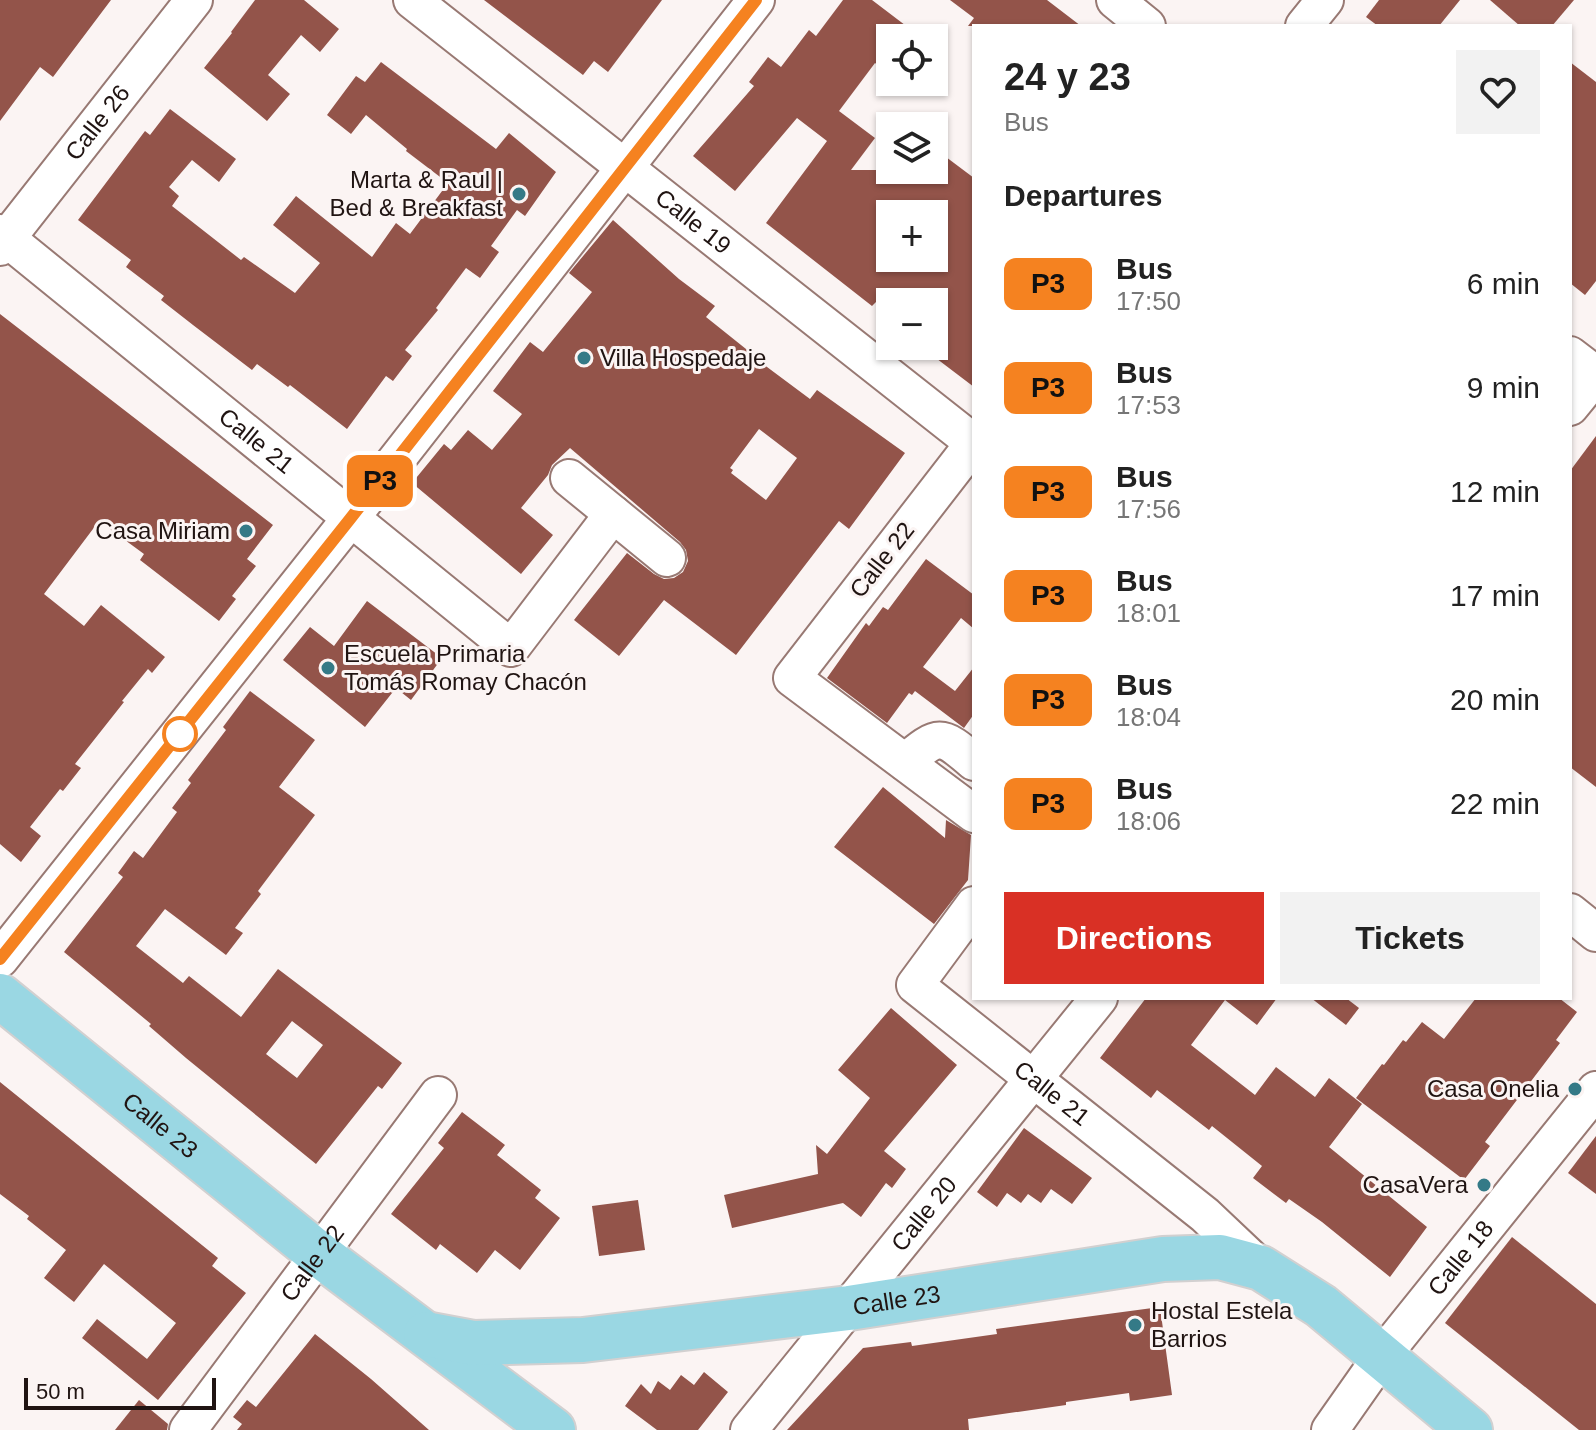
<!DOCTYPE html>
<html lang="en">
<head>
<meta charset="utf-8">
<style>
	body { margin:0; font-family:Helvetica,sans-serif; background:#f2f2f2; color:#222; height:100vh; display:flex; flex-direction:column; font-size:30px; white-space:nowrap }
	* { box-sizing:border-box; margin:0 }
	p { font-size:26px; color:#767676 }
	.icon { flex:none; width:44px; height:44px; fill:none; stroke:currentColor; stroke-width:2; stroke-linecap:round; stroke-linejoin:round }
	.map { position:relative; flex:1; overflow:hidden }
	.details { position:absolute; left:972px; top:24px; width:600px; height:976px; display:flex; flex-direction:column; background:#fff; border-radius:0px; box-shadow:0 2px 6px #0004 }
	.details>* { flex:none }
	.badge { padding:0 16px; border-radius:12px; font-size:28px; line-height:52px }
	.tools { position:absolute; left:876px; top:24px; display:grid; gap:16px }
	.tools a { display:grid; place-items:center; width:72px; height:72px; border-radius:0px; background:#fff; box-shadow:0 2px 6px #0004; font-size:40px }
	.scale { position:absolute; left:24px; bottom:20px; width:192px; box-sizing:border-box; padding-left:8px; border:4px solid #201412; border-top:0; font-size:22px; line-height:28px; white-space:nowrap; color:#201412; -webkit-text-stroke:6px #fbf4f3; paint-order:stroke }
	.map>.badge { position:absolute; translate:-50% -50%; box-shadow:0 0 0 4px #fff }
	h2 { padding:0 32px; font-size:30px; line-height:72px }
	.round { display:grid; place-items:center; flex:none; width:84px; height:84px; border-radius:0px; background:#f2f2f2 }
	.overview { display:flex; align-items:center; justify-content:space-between; height:136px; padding:0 32px }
	h1 { font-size:38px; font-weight:600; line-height:60px }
	.action { display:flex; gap:16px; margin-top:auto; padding:16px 32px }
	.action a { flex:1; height:92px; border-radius:0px; background:#d93025; color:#fff; font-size:32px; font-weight:600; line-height:92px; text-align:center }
	.action a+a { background:#f2f2f2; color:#222 }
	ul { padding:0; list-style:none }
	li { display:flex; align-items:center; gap:24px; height:104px; padding:0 32px }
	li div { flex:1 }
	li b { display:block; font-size:30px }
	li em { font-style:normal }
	li .badge { min-width:88px; font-weight:700; text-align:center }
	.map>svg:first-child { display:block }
	.building { fill:#93544a; fill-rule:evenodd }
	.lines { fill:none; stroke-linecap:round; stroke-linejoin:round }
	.minor-casing { stroke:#987973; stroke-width:40 }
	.major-casing { stroke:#d2d0d0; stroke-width:48 }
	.minor { stroke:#fff; stroke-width:36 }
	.major { stroke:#9ad7e3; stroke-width:44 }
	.line-casing { stroke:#fff; stroke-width:18 }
	.line { stroke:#f58220; stroke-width:12 }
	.poi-dot { fill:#347a87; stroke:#fbf4f3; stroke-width:3 }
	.stop-dot { fill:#fff; stroke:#f58220; stroke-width:4 }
	.labels { text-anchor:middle; stroke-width:6; stroke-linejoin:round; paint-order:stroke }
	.street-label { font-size:24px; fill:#201412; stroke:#fbf4f3 }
	.poi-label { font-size:24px; fill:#201412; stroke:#fbf4f3; text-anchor:end }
</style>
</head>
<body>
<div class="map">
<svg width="1596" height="1430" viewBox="0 0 1596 1430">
	<rect width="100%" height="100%" fill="#fbf4f3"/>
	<g class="building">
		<polygon points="0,0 111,0 53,77 40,67 0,121"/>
		<polygon points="255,0 304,0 339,29 320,52 301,35 268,75 290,94 267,121 204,68 232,33 231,32"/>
		<polygon points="484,0 662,0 608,72 594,61 583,75"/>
		<path d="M843,0H872L922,38H890V74L875,63L839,111L875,138L851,170H934V148L974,178V387L920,346H934V302H876L872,306L766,223L827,141L797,118L735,191L693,156L754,86L749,82L768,57L781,67L809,30L816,36ZM890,214H934V258H890Z"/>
		<polygon points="950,0 1047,0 1081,26 968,26 974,18"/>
		<polygon points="1379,0 1460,0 1439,26 1378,26 1366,17"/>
		<polygon points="1490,0 1574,0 1552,26 1520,26"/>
		<polygon points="381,62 496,149 509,133 556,172 525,216 517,210 491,246 499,252 480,278 466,268 436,308 438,310 405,350 412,356 393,381 386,376 347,429 290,385 288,387 257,364 252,370 193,325 161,300 164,296 126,267 131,260 78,220 145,131 150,135 170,109 236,159 219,182 192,160 169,187 179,196 172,206 241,260 244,257 295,293 320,263 273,225 296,196 372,257 396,223 410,234 448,183 406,151 407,149 366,115 351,134 327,115 356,76 365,82"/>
		<polygon points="1570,62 1596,82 1596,281 1585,295 1570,283"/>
		<path d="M613,220L679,279L715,306L706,317L756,357L755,358L810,399L817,390L905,453L849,529L839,521L736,655L664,600L619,656L574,620L627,553L654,574L664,579L674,578L683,572L688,561L686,550L680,542L570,448L552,465L548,475L521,508L553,535L521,574L412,483L444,444L451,450L468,430L492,450L522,414L493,391L530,342L543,352L592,292L569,273ZM759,429L797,458L766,500L731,473L733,470L730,468Z"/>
		<polygon points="0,314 273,525 247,559 256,566 232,596 236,599 219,621 140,560 144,554 99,521 44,594 84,626 101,605 165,657 152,673 148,669 122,701 124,702 75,764 81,768 63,791 60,789 30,827 41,836 21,862 0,844"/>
		<polygon points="1596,436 1596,787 1570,767 1570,471"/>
		<polygon points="926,559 974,595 974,629 961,618 923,667 955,691 974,667 974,714 964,728 915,691 912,695 909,693 887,723 827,678 866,623 869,626 883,607 888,610"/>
		<polygon points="367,601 442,658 411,700 396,688 365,727 283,660 310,627 334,646"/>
		<path d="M250,691L315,740L279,787L315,815L258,891L261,894L235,928L243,933L226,955L165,909L136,946L183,983L189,976L241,1017L278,969L402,1063L382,1089L378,1086L316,1164L186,1058L149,1026L151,1024L64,952L123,877L118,873L134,851L143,858L177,812L172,808L191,783L188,780L226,730L223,727ZM292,1021L323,1045L297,1078L266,1054Z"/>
		<polygon points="883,787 945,838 946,820 971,835 968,880 934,924 834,847"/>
		<polygon points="1146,998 1277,998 1257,1025 1225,1000 1191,1045 1255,1095 1276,1067 1315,1097 1329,1078 1362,1104 1329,1147 1427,1227 1390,1277 1322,1222 1289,1199 1286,1203 1253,1178 1262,1166 1212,1126 1209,1130 1157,1090 1151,1098 1100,1058"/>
		<polygon points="1311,998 1346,998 1359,1008 1346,1025"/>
		<polygon points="1476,998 1559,998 1577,1012 1556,1040 1560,1043 1485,1142 1490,1146 1464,1180 1356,1098 1382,1064 1384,1065 1403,1040 1406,1042 1422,1022 1444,1039"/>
		<polygon points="891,1008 957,1065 884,1151 906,1169 892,1188 886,1183 861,1217 843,1203 732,1228 724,1195 818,1174 816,1145 827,1154 870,1098 838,1070"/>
		<polygon points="0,1082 218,1258 212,1266 246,1293 158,1400 82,1338 97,1319 147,1359 176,1323 104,1264 74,1302 44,1278 66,1250 27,1219 29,1216 0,1194"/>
		<polygon points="462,1112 505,1145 497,1155 541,1190 535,1198 560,1218 520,1270 495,1250 477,1273 440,1244 436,1250 391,1214 444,1148 438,1143"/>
		<polygon points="1024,1128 1092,1178 1072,1204 1051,1189 1041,1203 1028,1194 1021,1203 1007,1193 997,1207 977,1192"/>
		<polygon points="1596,1136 1596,1194 1568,1173"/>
		<polygon points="638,1200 645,1250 599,1256 592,1206"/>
		<polygon points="1512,1237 1596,1304 1596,1430 1579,1430 1445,1323"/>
		<polygon points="1160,1307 1172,1395 1130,1401 1129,1393 1066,1402 1066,1405 968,1419 969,1430 787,1430 863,1348 911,1342 912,1346 997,1334 996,1329"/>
		<polygon points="315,1334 371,1379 429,1430 237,1430 242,1424 233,1417 247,1400 256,1407"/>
		<polygon points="704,1372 728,1392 698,1430 657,1430 625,1406 641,1384 651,1394 658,1381 670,1390 681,1375 694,1385"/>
		<polygon points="139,1400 168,1424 167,1430 115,1430"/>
	</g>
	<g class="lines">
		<defs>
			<g id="minor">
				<path id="s1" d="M412,0L974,443"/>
				<polyline points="1115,0 1147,26"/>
				<polyline points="1304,26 1325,0"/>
				<path id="s2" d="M0,233L511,648L613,514"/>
				<path id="s3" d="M0,247L194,0"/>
				<polyline points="1570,355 1596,375"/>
				<polyline points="1570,407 1596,375"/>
				<polyline points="974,443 792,678 974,814"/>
				<polyline points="569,478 667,558"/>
				<path d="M905,762C939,734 940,733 974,762"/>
				<path id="s4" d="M974,905L915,985L1205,1215L1261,1268"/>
				<polyline points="1570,912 1596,933"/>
				<polyline points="0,959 350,519 756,0"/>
				<path id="s5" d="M188,1430L438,1095"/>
				<path id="s6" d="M749,1430L1099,998"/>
				<path id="s7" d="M1330,1430L1382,1356L1596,1090"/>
			</g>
			<g id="major">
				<path id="s8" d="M0,996L320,1255L553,1430"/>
				<path id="s9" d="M426,1334L474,1343L583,1340L849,1308L1163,1259L1220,1257L1261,1268L1321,1306L1470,1430"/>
			</g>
		</defs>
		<use href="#minor" class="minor-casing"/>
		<use href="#major" class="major-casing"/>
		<use href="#minor" class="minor"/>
		<use href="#major" class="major"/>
	</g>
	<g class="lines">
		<defs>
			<polyline id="line" points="0,959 350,519 756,0"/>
		</defs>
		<use href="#line" class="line-casing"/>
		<use href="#line" class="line"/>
	</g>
	<g class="poi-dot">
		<circle cx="519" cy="194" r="8"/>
		<circle cx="584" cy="358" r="8"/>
		<circle cx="246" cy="531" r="8"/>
		<circle cx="328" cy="668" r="8"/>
		<circle cx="1575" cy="1089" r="8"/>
		<circle cx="1484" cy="1185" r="8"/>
		<circle cx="1135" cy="1325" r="8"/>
	</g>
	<circle class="stop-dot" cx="180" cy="734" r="16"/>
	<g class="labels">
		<g class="street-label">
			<text dy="8" stroke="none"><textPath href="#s3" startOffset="158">Calle 26</textPath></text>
			<text dy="8" stroke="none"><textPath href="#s1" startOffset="358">Calle 19</textPath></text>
			<text dy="8" stroke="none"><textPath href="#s2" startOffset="330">Calle 21</textPath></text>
			<text transform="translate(882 560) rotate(-52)" y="8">Calle 22</text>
			<text dy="8" stroke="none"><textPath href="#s4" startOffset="274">Calle 21</textPath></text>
			<text dy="8" stroke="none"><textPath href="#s8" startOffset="206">Calle 23</textPath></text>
			<text dy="8" stroke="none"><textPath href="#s6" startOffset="278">Calle 20</textPath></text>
			<text dy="8" stroke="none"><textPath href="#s7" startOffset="216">Calle 18</textPath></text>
			<text dy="8" stroke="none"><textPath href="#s5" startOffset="208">Calle 22</textPath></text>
			<text dy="8" stroke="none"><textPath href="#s9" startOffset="474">Calle 23</textPath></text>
		</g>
		<g class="poi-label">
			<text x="503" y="188">Marta &amp; Raul |<tspan x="503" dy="28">Bed &amp; Breakfast</tspan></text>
			<text x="600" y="366" text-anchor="start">Villa Hospedaje</text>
			<text x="230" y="539">Casa Miriam</text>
			<text x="344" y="662" text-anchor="start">Escuela Primaria<tspan x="344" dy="28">Tomás Romay Chacón</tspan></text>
			<text x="1559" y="1097">Casa Onelia</text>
			<text x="1468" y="1193">CasaVera</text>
			<text x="1151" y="1319" text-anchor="start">Hostal Estela<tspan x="1151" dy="28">Barrios</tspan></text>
		</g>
	</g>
</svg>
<div class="tools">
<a><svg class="icon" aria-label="locate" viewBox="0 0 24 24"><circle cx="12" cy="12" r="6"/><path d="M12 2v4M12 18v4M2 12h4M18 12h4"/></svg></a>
<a><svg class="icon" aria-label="layers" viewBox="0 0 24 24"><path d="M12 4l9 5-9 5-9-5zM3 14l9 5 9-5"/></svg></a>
<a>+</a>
<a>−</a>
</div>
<div class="scale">50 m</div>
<b class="badge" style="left:380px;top:481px;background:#f58220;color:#111">P3</b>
<section class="details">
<div class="overview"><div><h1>24 y 23</h1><p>Bus</p></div><a class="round"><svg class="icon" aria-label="heart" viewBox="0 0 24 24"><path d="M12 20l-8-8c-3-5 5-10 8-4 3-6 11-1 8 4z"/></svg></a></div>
<h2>Departures</h2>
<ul>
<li><span class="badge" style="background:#f58220;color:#111">P3</span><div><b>Bus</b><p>17:50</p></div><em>6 min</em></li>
<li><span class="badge" style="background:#f58220;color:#111">P3</span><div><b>Bus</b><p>17:53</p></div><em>9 min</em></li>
<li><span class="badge" style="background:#f58220;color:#111">P3</span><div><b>Bus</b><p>17:56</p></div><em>12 min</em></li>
<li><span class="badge" style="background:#f58220;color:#111">P3</span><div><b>Bus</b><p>18:01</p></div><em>17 min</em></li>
<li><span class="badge" style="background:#f58220;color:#111">P3</span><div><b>Bus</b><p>18:04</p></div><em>20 min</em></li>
<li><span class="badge" style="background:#f58220;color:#111">P3</span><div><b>Bus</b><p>18:06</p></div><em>22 min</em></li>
</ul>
<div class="action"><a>Directions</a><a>Tickets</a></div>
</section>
</div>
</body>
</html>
